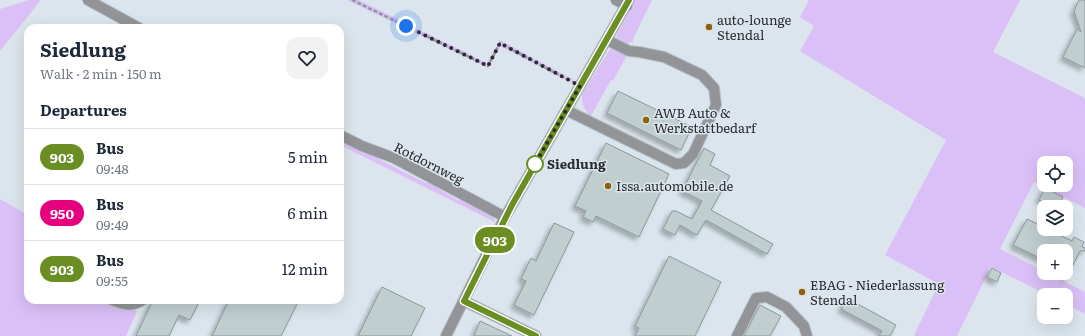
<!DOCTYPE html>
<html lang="en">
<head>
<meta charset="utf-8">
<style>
	body { margin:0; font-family:Literata,serif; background:#f2f2f3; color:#1f2937; height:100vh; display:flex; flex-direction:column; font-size:15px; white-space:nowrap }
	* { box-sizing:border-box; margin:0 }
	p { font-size:13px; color:#747a83 }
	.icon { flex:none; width:22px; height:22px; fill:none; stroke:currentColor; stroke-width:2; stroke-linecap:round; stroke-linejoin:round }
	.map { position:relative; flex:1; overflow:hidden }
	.drawer { position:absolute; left:24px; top:24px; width:320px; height:280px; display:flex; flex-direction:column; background:#fff; border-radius:12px; box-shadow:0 4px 16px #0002 }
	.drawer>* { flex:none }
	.badge { padding:0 8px; border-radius:13px; font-size:14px; line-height:26px }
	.tools { position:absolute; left:1037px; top:156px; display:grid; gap:8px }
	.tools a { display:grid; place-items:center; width:36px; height:36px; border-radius:8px; background:#fff; box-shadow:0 4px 16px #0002; font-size:20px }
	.you { position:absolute; width:20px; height:20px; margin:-10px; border:3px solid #fff; border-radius:50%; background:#1a73e8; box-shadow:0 0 0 6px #1a73e833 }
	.map>.badge { position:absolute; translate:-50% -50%; box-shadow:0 0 0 2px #fff }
	h2 { padding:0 16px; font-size:15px; line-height:36px }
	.round { display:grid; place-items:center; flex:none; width:42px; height:42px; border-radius:12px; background:#f2f2f3 }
	.summary { display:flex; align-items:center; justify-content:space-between; height:68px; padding:0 16px }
	h1 { font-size:19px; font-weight:700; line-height:30px }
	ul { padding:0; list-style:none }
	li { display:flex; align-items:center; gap:12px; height:56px; padding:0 16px; border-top:1px solid #e0e1e3 }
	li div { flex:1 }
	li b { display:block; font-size:15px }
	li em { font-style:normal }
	li .badge { min-width:44px; font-weight:700; text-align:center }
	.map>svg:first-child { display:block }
	.green { fill:#dbc0f7; fill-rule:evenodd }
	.building { fill:#c1cecf; stroke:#8b9799; filter:url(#shadow) }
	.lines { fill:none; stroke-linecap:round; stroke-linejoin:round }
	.minor-casing { stroke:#b8c0c7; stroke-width:12 }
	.path { stroke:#91989d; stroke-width:2.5; stroke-dasharray:4 2; stroke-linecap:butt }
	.minor { stroke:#929498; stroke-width:10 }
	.line-casing { stroke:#fff; stroke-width:9 }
	.line { stroke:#6b8e23; stroke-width:6 }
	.walk { stroke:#2a2d30; stroke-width:4; stroke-dasharray:0 7.2 }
	.poi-dot { fill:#90600c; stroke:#dce5ed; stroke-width:1.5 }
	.stop-dot { fill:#fff; stroke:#6b8e23; stroke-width:2 }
	.labels { text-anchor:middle; stroke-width:3; stroke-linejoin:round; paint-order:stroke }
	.poi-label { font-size:13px; fill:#2a2d30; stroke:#dce5ed; text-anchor:start }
	.street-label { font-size:13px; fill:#2a2d30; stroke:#dce5ed }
	.stop-label { font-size:13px; font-weight:bold; fill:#2a2d30; stroke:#dce5ed; text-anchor:start }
</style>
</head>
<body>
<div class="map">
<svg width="1085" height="336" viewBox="0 0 1085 336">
	<defs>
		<filter id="shadow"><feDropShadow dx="-3.5" dy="3.5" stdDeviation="2" flood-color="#0004"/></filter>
	</defs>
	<rect width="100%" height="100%" fill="#dce5ed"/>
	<g class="green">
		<polygon points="29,0 41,0 0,51 0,9"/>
		<polygon points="347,0 359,0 487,63 500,40 574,80 572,83 500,46 488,68"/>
		<polygon points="635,0 652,0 633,39 633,43 630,42 628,45 619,41 616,36"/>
		<path d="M809,0H1020L993,52L1085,98V208L1034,182L1000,249L1044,271V273H1047L1085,292V314L1066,304V295H1048L991,267L957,336H916L914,335L939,284L885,255L946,140L800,51L814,26L800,17ZM1044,163H1066V185H1044Z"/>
		<path d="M610,49H615L627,55L613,81L611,80L591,116C583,110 582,103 582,94Z"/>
		<polygon points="340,141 366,154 371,152 378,155 380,160 426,183 431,182 435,184 439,189 458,200 464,198 472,202 478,208 493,216 495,220 495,222 340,145"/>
		<polygon points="0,199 28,215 28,300 104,300 126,309 133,309 137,311 126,336 0,336"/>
	</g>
	<g class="building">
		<polygon points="1079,0 1085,0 1085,68 1063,57 1077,29 1081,32 1074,11"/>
		<polygon points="618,91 692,127 681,150 607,113"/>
		<polygon points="606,143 669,174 639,237 596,216 593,222 583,217 586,211 575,206"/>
		<polygon points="704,148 715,154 710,165 730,176 711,210 773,244 767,254 706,220 697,235 680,225 675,235 663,229 672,211 676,211 692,219 702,201 682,191"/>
		<polygon points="1045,188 1063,197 1058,207 1053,207 1039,200"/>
		<polygon points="1027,219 1044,227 1044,229 1047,229 1072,241 1074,237 1084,242 1082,247 1085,248 1085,251 1080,251 1066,279 1066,251 1044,251 1044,260 1013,245"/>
		<polygon points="554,223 574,232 534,315 514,305 526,281 521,279 531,258 536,261"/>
		<polygon points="669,256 721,282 695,336 635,336 639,328 635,326"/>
		<polygon points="992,268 1001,273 997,282 987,277"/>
		<polygon points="382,287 425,308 411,336 358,336"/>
		<polygon points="847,298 896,325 890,336 879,336 882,331 841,309"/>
		<polygon points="153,300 200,300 190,320 179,315 169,336 136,336"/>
		<polygon points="229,300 299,300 281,336 212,336"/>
		<polygon points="760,305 781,316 770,336 744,336"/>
		<polygon points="480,321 512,336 474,336"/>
	</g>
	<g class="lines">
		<defs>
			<g id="minor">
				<polyline points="88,0 139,28"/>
				<polyline points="616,0 627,6"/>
				<polyline points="566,110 676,164 684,163 693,154 716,105 714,88 702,75 664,57 639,52 629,51 607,40"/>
				<polyline points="340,135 362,146 394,158 505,217"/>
				<path d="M112,300C124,305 132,307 143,300"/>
				<polyline points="464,301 536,336"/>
				<polyline points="446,336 505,217 629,0"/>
				<polyline points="737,336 756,298 767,297 786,307 804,326 807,336"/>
			</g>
		</defs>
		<use href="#minor" class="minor-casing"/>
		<polyline class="path" points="352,0 488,66 500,43 570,81"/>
		<use href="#minor" class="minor"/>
	</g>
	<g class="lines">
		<defs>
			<polyline id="line" points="536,336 464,301 512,205 629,0"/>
		</defs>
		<use href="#line" class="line-casing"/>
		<use href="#line" class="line"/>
		<polyline class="walk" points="406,26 488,66 500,43 580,86 535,164"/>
	</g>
	<g class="poi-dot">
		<circle cx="709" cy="27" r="4"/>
		<circle cx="646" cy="120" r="4"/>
		<circle cx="608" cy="186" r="4"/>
		<circle cx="802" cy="292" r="4"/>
	</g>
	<circle class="stop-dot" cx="535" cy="164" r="8"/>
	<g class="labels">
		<g class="poi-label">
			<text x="717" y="25">auto-lounge<tspan x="717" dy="15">Stendal</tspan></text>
			<text x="654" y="118">AWB Auto &amp;<tspan x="654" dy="15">Werkstattbedarf</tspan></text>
			<text x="616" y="191">Issa.automobile.de</text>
			<text x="810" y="290">EBAG - Niederlassung<tspan x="810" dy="15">Stendal</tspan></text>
		</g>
		<g class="street-label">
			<text transform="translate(429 163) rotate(27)" y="5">Rotdornweg</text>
		</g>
		<g class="stop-label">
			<text x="547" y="169">Siedlung</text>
		</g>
	</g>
</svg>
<div class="tools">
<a><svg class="icon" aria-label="locate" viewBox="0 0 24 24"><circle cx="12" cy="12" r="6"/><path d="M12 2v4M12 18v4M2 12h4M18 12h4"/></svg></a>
<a><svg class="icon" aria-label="layers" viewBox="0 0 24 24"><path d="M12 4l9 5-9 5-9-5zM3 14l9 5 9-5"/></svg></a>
<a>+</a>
<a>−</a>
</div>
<div class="you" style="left:406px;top:26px"></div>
<b class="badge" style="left:495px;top:240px;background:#6b8e23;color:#fff">903</b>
<section class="drawer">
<div class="summary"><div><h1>Siedlung</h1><p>Walk · 2 min · 150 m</p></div><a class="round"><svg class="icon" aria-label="heart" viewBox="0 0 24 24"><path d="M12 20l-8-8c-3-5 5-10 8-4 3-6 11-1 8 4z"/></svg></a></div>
<h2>Departures</h2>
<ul>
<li><span class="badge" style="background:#6b8e23;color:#fff">903</span><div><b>Bus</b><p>09:48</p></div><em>5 min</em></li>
<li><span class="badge" style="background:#e6007e;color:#fff">950</span><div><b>Bus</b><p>09:49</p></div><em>6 min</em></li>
<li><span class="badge" style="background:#6b8e23;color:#fff">903</span><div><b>Bus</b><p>09:55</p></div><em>12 min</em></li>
</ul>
</section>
</div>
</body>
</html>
